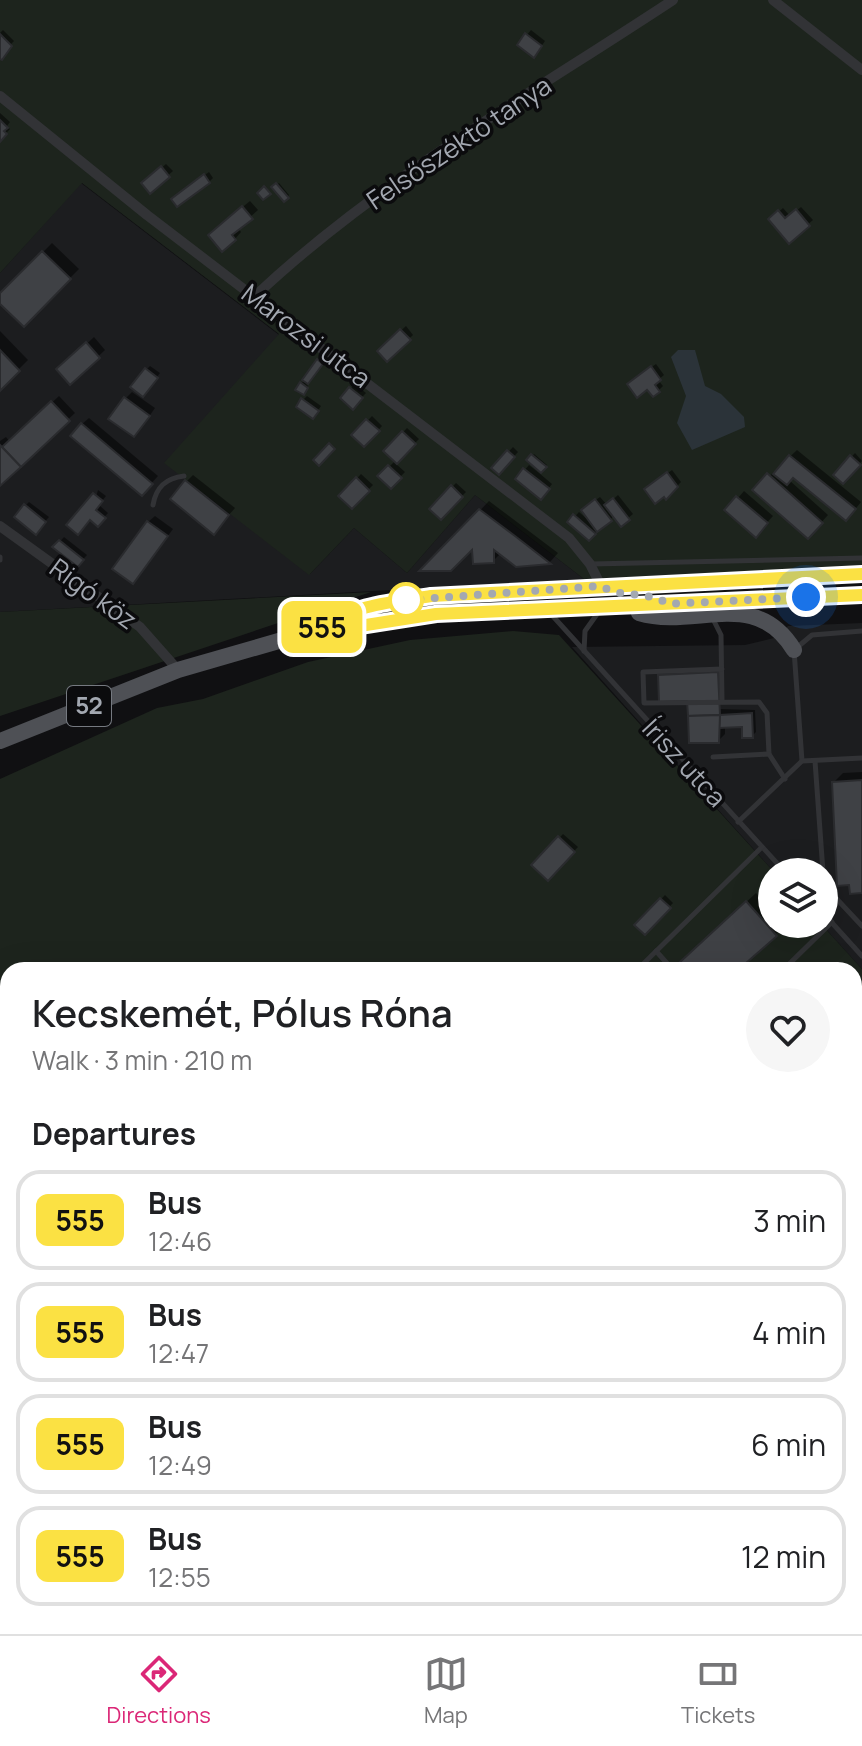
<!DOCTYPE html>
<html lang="en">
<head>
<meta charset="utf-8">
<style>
	body { margin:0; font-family:Manrope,sans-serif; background:#f6f6f6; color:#202124; height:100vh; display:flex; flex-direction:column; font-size:30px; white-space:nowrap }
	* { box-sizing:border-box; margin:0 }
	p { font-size:26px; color:#757577 }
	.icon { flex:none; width:44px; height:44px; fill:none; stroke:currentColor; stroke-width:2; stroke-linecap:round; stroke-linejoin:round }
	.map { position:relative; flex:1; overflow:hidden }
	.panel { position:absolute; left:0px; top:962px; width:862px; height:672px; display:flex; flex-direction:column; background:#fff; border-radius:24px 24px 0 0; box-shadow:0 8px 32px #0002 }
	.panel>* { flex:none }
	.badge { padding:0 16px; border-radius:12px; font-size:28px; line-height:52px }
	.tools { position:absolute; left:758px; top:858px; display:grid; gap:16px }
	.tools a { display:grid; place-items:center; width:80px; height:80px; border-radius:50%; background:#fff; box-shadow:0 8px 32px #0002; font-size:40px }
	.you { position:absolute; width:40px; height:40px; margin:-20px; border:6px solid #fff; border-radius:50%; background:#1a73e8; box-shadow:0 0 0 12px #1a73e833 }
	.map>.badge { position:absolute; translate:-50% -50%; box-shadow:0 0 0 4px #fff }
	h2 { padding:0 32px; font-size:30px; line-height:72px }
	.round { display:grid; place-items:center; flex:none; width:84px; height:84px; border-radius:42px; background:#f6f6f6 }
	.overview { display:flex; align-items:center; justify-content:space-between; height:136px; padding:0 32px }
	h1 { font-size:38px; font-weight:600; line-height:60px }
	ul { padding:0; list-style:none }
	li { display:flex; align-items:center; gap:24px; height:100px; margin:0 16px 12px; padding:0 16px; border:4px solid #e0e0e0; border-radius:24px }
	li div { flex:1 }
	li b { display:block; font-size:30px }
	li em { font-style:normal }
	li .badge { min-width:88px; font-weight:700; text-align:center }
	.menu { display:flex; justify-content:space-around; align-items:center; height:112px; border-top:2px solid #e0e0e0; background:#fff; font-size:22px; color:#757577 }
	.menu a { display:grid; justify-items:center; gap:4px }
	.menu .active { color:#db2777 }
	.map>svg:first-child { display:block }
	.built { fill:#1c1d1f }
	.green { fill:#1d241d }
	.water { fill:#2b3339 }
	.shadow { fill:#0007 }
	.building { fill:#3f4145; stroke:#2a2b2e; stroke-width:2 }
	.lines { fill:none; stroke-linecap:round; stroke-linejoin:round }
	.lane { stroke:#323336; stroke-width:5 }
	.street { stroke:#323336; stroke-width:10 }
	.primary { stroke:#4e5055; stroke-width:16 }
	.highway { stroke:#5e6167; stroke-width:18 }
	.line-casing { stroke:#fff; stroke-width:18 }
	.line { stroke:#fbe143; stroke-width:12 }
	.walk { stroke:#a3a8b1; stroke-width:8; stroke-dasharray:0 14.4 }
	.stop-dot { fill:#fff; stroke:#fbe143; stroke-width:4 }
	.labels { text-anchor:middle; stroke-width:7; stroke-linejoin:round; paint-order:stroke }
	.shield { fill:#0b0b0d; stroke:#757980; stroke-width:2 }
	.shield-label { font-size:24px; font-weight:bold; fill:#a3a8b1 }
	.street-label { font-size:26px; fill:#a3a8b1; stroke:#0b0b0d }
</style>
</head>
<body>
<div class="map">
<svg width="862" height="1634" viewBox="0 0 862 1634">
	<rect width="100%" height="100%" fill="#101012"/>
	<g class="built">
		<polygon points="81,183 279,335 310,574 354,528 407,573 475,495 584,579 0,612 0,273"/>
		<polygon points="862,623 862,969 821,924 824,924 824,872 774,872 572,647 745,645 774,638 788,626"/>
	</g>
	<g class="green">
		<polygon points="0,0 862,0 862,566 584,579 475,495 407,573 354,528 309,575 164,463 279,334 82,183 0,273"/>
		<polygon points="371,592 0,716 0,612"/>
		<polygon points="513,631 559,635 774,872 772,924 821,924 862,969 862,1634 214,1634 221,1626 854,1626 854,970 8,970 8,1322 0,1310 0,779 157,708 203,699 308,662 410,640"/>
	</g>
	<polygon class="water" points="678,350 695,350 705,386 721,394 744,417 745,427 692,450 677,423 686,396 671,357"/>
	<g class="shadow">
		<polygon points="3,30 14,41 0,56 0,33"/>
		<polygon points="531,30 545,41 538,51 519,44"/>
		<polygon points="0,113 10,122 7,126 10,129 0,140"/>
		<polygon points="166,164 173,171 150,191 144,183"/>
		<polygon points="209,172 213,178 209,182 177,195"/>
		<polygon points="279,183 289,195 285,200 274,187"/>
		<polygon points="250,201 258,210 238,228 241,232 235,239 217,228"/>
		<polygon points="801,207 813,220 791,239 771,219 783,208 790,216"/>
		<polygon points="52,243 79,269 24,324 0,301 0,296"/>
		<polygon points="406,326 413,335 387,359 379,351"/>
		<polygon points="0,331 28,360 0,388"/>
		<polygon points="94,337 105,350 71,382 59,370"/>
		<polygon points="322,356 326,359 306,384 308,386 304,393 301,384"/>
		<polygon points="656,364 664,375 658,380 663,386 659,390 633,380"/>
		<polygon points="150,366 160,373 147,390 146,370"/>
		<polygon points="355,384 366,393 353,407 342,398"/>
		<polygon points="132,392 155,408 141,428 125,399"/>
		<polygon points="59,396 75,413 0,483 0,441 6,437 10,442"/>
		<polygon points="307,396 321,406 317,412 303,400"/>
		<polygon points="372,416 382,426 364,445 354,435"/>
		<polygon points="89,418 158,476 148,487 82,424"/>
		<polygon points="407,428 419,439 395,463 405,472 391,486 380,476 396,460 385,451"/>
		<polygon points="513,447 518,452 499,473 494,468"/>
		<polygon points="797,450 861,502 853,512 794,476 789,480 828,515 808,537 755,490"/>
		<polygon points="855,453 862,461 843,481 836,474"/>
		<polygon points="534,454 547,465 539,473 552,484 545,493 517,479 529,465 539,473 541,470 529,460"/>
		<polygon points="672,470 681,482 667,497 651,485"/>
		<polygon points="361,474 373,485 352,506 341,496"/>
		<polygon points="193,475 235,508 220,525 186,482"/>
		<polygon points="456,483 466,492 441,517 432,508"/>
		<polygon points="98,490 106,496 99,505 108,513 98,524 90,518"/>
		<polygon points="744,491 773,516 762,528 738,498"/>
		<polygon points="618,495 633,514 621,524 614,516 589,539 570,522 579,512 588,520 587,506 600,497 607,505"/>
		<polygon points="489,501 558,553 550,562 517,565 501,553 493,561 474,545 424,569"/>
		<polygon points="29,502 49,517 36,532 25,506"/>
		<polygon points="155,516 173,529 139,575 148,522"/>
		<polygon points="64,537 87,555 78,565 55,547"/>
		<polygon points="719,672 720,709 755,710 756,732 752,736 744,725 725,726 725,734 718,741 689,699 660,676"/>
		<polygon points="862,772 862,891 834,782 843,773"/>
		<polygon points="563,834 578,847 548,878 534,865"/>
		<polygon points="756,893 772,911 772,924 785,926 735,970 687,970 681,963"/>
		<polygon points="665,895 673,903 645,932 637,925"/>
	</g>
	<g class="building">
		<polygon points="525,33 542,46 534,58 517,45"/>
		<polygon points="0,34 12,46 2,60 0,59"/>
		<polygon points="0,120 8,128 4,131 7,134 0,142"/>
		<polygon points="161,166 170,177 150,194 141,183"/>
		<polygon points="204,174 210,183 177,207 171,199"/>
		<polygon points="276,183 289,198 284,202 271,187"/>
		<polygon points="264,186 271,194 263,200 257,193"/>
		<polygon points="242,206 253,219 232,235 236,240 222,252 208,235"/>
		<polygon points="796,209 810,226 789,244 768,219 778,210 785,218"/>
		<polygon points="42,251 71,279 24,327 0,304 0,293"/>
		<polygon points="400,329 411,340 387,362 377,351"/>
		<polygon points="86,342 100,358 70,385 56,369"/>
		<polygon points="0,350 20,371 0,391"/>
		<polygon points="317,359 323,364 308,384 302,380"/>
		<polygon points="651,366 661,380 655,385 660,392 653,397 647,390 637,398 627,384"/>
		<polygon points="145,368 158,378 143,397 130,387"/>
		<polygon points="300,382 308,388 304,395 295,390"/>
		<polygon points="349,387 363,398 353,410 340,398"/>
		<polygon points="124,397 150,416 134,437 108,419"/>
		<polygon points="301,398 319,411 313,419 296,407"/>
		<polygon points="51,401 70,421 21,467 2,447"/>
		<polygon points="366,419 380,431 364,447 351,435"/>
		<polygon points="81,423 153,484 142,496 70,436"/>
		<polygon points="402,431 416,444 397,464 383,451"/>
		<polygon points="329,443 335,449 319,466 313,460"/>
		<polygon points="0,445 21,467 0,486"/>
		<polygon points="507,450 515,457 499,475 491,468"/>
		<polygon points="531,454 547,467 541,473 526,460"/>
		<polygon points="789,455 856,509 846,521 793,478 787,485 773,474"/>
		<polygon points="850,455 861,465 843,484 833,475"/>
		<polygon points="388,465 402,478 391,489 377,476"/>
		<polygon points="523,468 550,489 541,500 515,479"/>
		<polygon points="667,472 678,487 666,500 664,497 655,504 644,489"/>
		<polygon points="767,473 823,523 808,539 752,490"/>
		<polygon points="356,477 370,491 352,509 338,496"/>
		<polygon points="185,480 229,515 214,535 170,499"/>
		<polygon points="451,485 463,497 441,520 429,509"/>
		<polygon points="93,493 103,501 96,510 106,518 98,527 90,520 78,535 66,525"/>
		<polygon points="736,496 768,523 756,538 724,510"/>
		<polygon points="613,498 630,520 621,527 604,505"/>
		<polygon points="595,499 612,521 597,532 581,510"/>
		<polygon points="24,504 46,522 36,535 14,517"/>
		<polygon points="479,509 515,536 551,564 516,567 494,550 494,563 473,564 472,550 451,571 419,571"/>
		<polygon points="573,514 596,534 589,541 567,522"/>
		<polygon points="147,521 168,536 133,584 112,569"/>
		<polygon points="59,540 84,560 78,567 52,547"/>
		<polygon points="718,672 720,715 688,716 687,701 659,702 658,675"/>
		<polygon points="752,713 753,738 742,738 742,727 719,728 720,715"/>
		<polygon points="720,715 719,743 689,743 688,716"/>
		<polygon points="862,780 862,893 850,894 849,885 837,886 832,782"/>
		<polygon points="558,836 575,852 548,881 531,865"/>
		<polygon points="660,898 671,908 645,935 634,925"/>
		<polygon points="746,901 777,936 738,970 684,970 679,963"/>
	</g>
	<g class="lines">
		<g class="lane">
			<path d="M153,505C156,487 166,478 184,476"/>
			<polyline points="0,557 0,560"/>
			<polyline points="591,564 862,558"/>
			<polyline points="550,613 785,872"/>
			<polyline points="713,619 721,635 722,700"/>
			<polyline points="584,651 585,631 600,610"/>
			<polyline points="722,669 643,672 644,703 759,702 767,713 769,754 785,779"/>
			<polyline points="713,757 769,754"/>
			<polyline points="802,761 794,650 812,635 862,631"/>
			<polyline points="815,761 823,872"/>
			<polyline points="738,822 802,761 862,758"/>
			<polyline points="824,874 834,896 862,926"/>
			<polyline points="824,914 862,956"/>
			<polyline points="656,951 673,970"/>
			<polyline points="637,970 762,847"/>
			<polyline points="783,970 832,922"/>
		</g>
		<g class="street">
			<polyline points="773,0 862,70"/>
			<polyline points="0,96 147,215 569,538 590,564 601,586"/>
			<path d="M254,297C378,180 531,94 673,0"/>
			<polyline points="0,526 140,627 178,670"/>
		</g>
		<g class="primary">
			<path d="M639,613C695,630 755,586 794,650"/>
			<path d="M320,629C352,605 392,602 431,596L862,574"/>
			<polyline points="0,741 178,670 320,629 347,628 436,614 862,595"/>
		</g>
		<g class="highway">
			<polyline points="0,1368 8,1381"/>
			<polyline points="0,1408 8,1421"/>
			<polyline points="0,1428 8,1440"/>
			<polyline points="141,1626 146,1634"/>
			<polyline points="167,1626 173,1634"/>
		</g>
	</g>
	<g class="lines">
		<defs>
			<path id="line" d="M862,574L431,596C392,602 352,605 320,629L347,628L436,614L862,595"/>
		</defs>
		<use href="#line" class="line-casing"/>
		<use href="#line" class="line"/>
		<path class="walk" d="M406,600L601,586C622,599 647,590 668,604L806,597"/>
	</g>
	<circle class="stop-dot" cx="406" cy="600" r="16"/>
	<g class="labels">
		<rect class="shield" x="67" y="686" width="44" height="40" rx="6"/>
		<g class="shield-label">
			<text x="89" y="714">52</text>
		</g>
		<g class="street-label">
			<text transform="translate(459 143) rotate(-34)" y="9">Felsőszéktó tanya</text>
			<text transform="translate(306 336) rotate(37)" y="9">Marozsi utca</text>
			<text transform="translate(93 594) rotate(36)" y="9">Rigó köz</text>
			<text transform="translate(684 763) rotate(47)" y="9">Írisz utca</text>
		</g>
	</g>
</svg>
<div class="tools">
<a><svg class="icon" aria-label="layers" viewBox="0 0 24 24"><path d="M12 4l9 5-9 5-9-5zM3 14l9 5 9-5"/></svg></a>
</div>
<div class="you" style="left:806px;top:597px"></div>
<b class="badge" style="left:322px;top:627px;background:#fbe143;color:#111">555</b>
<section class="panel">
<div class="overview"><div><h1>Kecskemét, Pólus Róna</h1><p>Walk · 3 min · 210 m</p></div><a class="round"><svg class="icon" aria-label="heart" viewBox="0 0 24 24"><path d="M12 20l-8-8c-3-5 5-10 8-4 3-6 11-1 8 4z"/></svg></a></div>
<h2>Departures</h2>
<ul>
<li><span class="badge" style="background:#fbe143;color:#111">555</span><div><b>Bus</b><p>12:46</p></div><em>3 min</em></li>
<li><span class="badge" style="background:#fbe143;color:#111">555</span><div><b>Bus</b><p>12:47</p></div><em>4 min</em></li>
<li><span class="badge" style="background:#fbe143;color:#111">555</span><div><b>Bus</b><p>12:49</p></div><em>6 min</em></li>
<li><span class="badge" style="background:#fbe143;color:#111">555</span><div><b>Bus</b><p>12:55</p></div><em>12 min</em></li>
</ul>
</section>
</div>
<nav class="menu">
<a class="active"><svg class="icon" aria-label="directions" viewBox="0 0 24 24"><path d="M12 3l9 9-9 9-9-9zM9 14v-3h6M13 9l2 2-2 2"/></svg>Directions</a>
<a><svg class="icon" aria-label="map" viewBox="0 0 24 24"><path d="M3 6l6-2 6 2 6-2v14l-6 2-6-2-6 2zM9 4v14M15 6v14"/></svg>Map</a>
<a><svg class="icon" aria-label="tickets" viewBox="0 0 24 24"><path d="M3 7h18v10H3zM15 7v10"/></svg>Tickets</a>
</nav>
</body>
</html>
